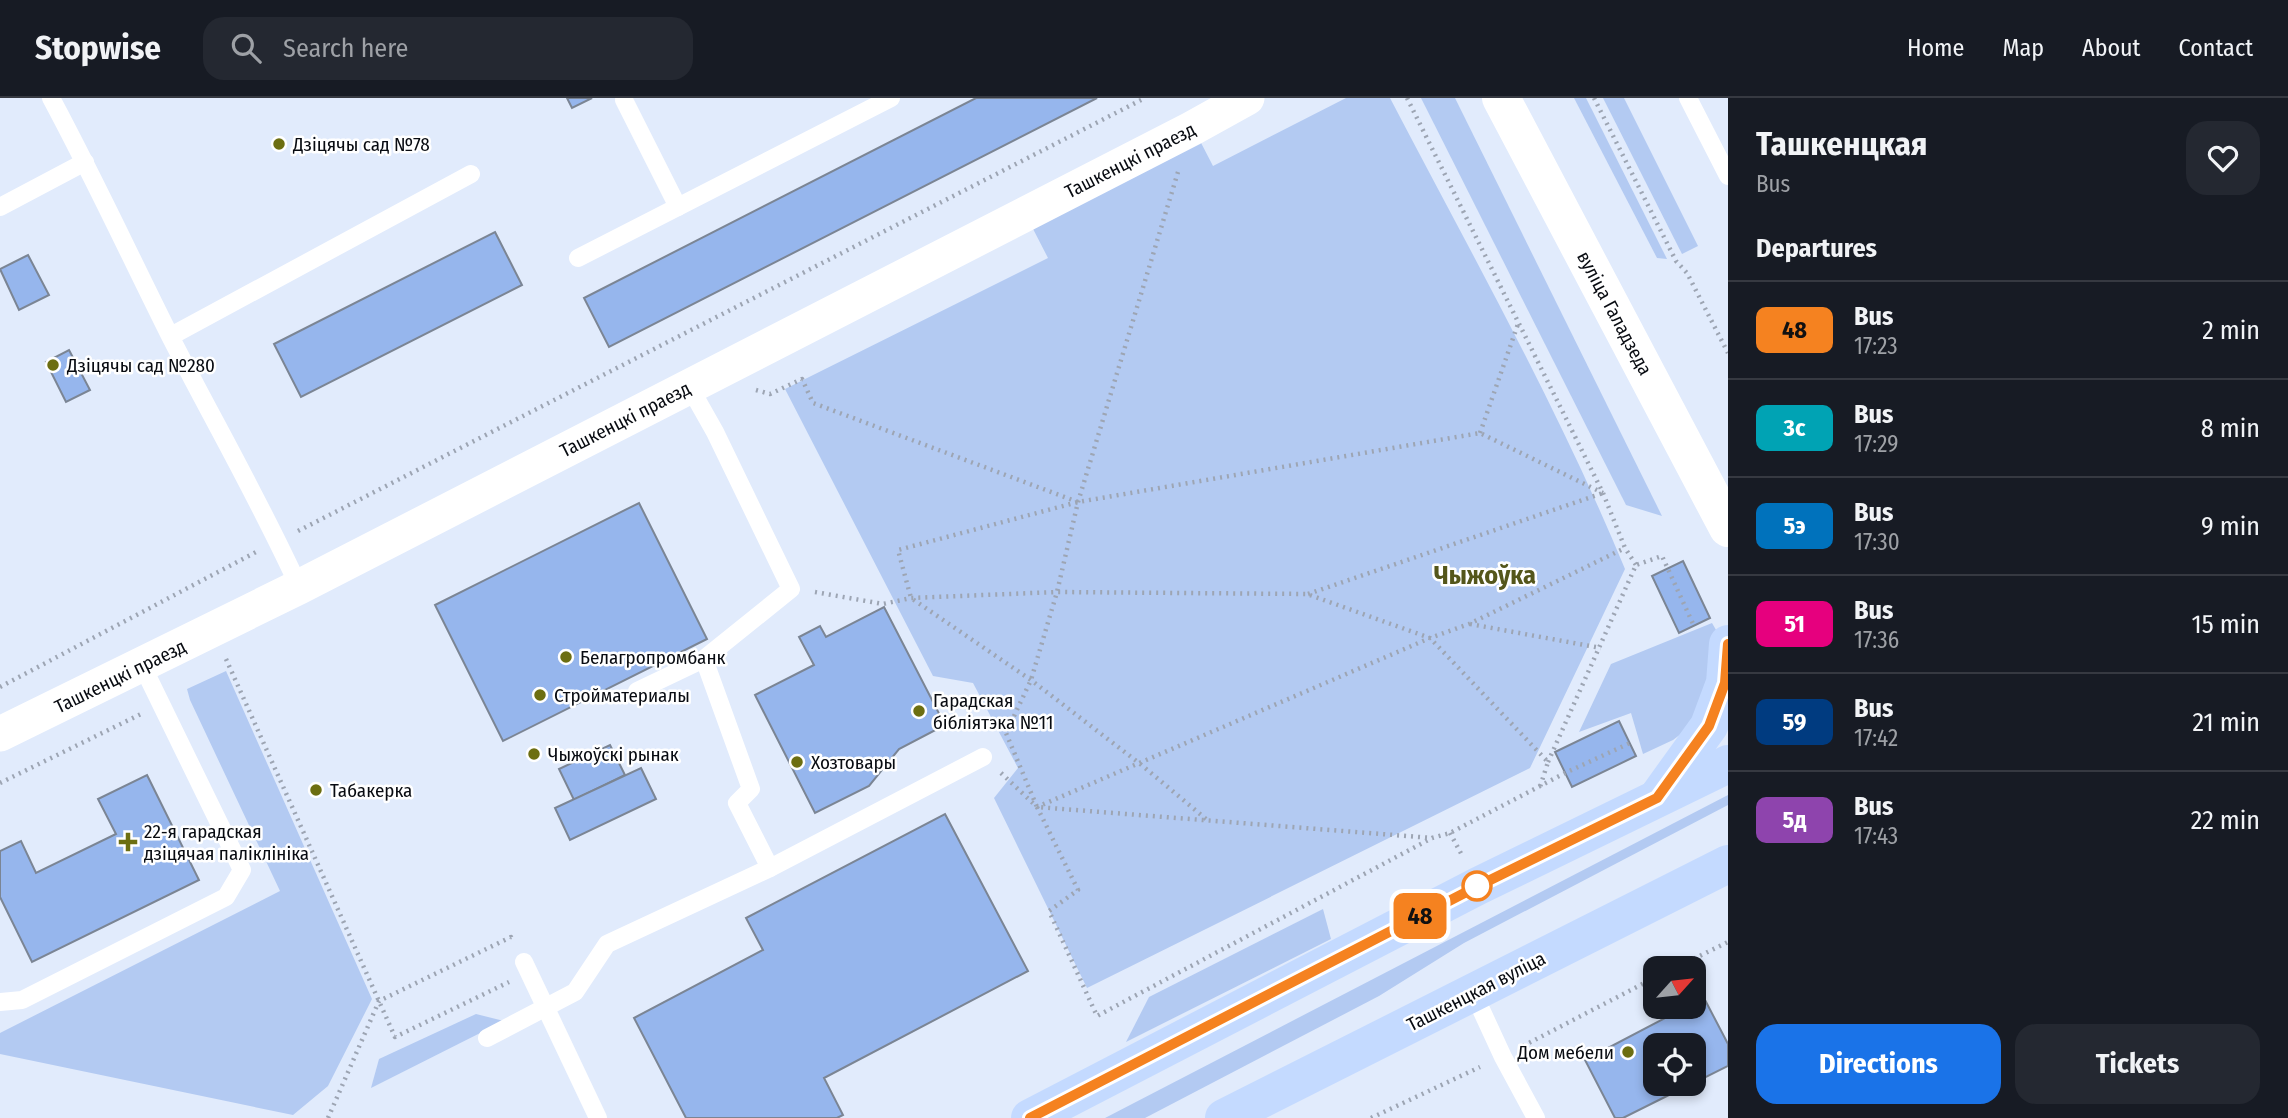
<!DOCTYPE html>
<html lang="en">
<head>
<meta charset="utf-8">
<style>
	body { margin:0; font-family:"Fira Sans Condensed",sans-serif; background:#242831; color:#f1f3f6; height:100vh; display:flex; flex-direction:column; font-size:26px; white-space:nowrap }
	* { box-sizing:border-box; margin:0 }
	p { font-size:23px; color:#9ea1a6 }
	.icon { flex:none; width:38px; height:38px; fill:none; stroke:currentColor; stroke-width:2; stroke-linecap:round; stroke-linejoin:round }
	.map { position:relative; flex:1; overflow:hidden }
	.sheet { display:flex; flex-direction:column; background:#171b24; width:560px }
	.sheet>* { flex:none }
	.badge { padding:0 14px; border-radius:10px; font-size:24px; line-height:46px }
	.needle { width:46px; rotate:63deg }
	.buttons { position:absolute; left:1643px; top:858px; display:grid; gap:14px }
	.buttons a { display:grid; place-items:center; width:63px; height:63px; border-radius:14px; background:#171b24; box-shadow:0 4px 10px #0003; font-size:35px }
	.map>.badge { position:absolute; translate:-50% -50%; box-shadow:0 0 0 4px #fff }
	h2 { padding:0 28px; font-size:26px; line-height:63px }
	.round { display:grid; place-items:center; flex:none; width:74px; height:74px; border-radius:21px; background:#242831 }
	.headline { display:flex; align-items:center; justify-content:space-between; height:119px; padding:0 28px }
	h1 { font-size:33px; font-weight:700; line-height:52px }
	.button { display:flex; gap:14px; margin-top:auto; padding:14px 28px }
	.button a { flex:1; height:80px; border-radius:21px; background:#1a73e8; color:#fff; font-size:28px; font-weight:700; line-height:80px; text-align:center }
	.button a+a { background:#242831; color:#f1f3f6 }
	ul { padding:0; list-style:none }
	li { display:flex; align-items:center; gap:21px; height:98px; padding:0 28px; border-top:2px solid #363941 }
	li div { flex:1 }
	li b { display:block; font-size:26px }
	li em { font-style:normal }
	li .badge { min-width:77px; font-weight:700; text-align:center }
	header { display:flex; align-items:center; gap:42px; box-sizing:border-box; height:98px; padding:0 35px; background:#171b24; border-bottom:2px solid #363941 }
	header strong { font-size:33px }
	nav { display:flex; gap:38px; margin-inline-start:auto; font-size:24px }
	.search { width:490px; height:63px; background:#242831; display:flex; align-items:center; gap:18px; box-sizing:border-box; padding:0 24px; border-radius:21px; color:#9ea1a6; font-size:26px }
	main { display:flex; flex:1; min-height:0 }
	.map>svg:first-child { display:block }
	.green { fill:#b3caf2 }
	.building { fill:#96b6ed; stroke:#7b8594; stroke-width:2 }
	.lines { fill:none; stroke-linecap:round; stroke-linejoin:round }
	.path { stroke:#9da5b3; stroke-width:4.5; stroke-dasharray:2 5; stroke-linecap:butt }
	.service { stroke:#fff; stroke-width:18 }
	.minor { stroke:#fff; stroke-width:35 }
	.tertiary { stroke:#fff; stroke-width:38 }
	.primary { stroke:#c4daff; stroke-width:38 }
	.line-casing { stroke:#fff; stroke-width:16 }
	.line { stroke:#f58220; stroke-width:10 }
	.poi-dot { fill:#6c6e11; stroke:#fff; stroke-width:2.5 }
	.stop-dot { fill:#fff; stroke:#f58220; stroke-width:3.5 }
	.labels { text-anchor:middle; stroke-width:5; stroke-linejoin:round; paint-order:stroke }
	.poi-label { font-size:19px; fill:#080b11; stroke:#fff; text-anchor:start }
	.street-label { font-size:19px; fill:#080b11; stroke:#fff }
	.district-label { font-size:26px; font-weight:bold; fill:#54561b; stroke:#fff }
</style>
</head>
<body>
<header>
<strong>Stopwise</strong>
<div class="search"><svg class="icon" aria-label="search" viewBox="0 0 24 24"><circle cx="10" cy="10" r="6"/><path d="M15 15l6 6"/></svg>Search here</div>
<nav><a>Home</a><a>Map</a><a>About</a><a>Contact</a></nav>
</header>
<main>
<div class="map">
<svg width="1728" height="1020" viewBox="0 0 1728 1020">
	<rect width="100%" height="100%" fill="#e1ebfc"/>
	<g class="green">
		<path d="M1346,0H1390C1471,155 1558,309 1625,471L1530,670L1087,890L994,700L1018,670L973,585L933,578L785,291L1048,160L1031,127L1198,39L1213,68Z"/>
		<polygon points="1421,0 1455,0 1662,418 1626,407"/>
		<polygon points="1574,0 1586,0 1667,161 1657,160"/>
		<polygon points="1603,0 1624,0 1698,148 1682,156"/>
		<polygon points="1712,525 1719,537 1719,564 1690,629 1673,642 1643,656 1631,615 1579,634 1611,566"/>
		<polygon points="226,573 372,901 328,988 293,1017 0,956 0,935 280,793 190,602 187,591"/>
		<polygon points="1728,697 1728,707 1464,845 1379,898 1145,1020 1105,1020"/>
		<polygon points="1323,811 1331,841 1126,944 1149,899"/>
		<polygon points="476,916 504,923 371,990 379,961"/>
	</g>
	<g class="building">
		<polygon points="567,0 592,0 572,10"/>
		<polygon points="976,0 1097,0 609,249 584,200"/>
		<polygon points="495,134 522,187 301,299 274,246"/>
		<polygon points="28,157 49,197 19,212 0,171"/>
		<polygon points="69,252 90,292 66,304 46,264"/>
		<polygon points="639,405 707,541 503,643 435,507"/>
		<polygon points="1683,463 1710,520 1679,535 1652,478"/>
		<polygon points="884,509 945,627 899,651 869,688 815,715 755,597 814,567 799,539 820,528 826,539"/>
		<polygon points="1619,623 1636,658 1572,689 1555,654"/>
		<polygon points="610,647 625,677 574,702 559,671"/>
		<polygon points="641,670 656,701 570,742 555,710"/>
		<polygon points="147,677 199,782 32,864 0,799 0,753 21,743 36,775 116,736 98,701"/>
		<polygon points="945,716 1028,873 824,980 843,1017 837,1020 686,1020 634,920 763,852 746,820"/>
		<polygon points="1704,900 1728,946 1728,968 1694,985 1694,947 1656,947 1656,985 1693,985 1623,1020 1615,1020 1585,962 1688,908 1694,908 1694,905"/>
	</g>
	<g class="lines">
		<g class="path">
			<polyline points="1407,0 1603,395 1625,450 1636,467"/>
			<polyline points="1594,0 1676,163 1687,175 1728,255"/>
			<polyline points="1178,74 1078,404 1057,494 1031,582 1006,635 1037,709 1432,740"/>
			<polyline points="756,292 770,296 802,281 813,305 1078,404"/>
			<polyline points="1480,335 1518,226"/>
			<polyline points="298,433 1145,0"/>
			<polyline points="815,494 883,506 911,500 1057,494 1307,496 1430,540 1548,664 1540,689"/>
			<polyline points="1308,496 1603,395"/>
			<polyline points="1470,526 1601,550"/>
			<polyline points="226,561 395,939 509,884"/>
			<polyline points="0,589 256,454"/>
			<polyline points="1548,664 1636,467 1662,458 1694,528"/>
			<polyline points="1001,675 1037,709 1430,540 1469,526 1625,450"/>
			<polyline points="0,685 141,616"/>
			<polyline points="1037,709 1078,792 1049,813 1097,918 1432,740 1450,735 1565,675 1630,645"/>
			<polyline points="1206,721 1139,665 1031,582 911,500 898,452 1078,404 1480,335 1603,395"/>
			<polyline points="1450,735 1463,759"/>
			<polyline points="1675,870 1728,844"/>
			<polyline points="1523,948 1656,879"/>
			<polyline points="328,1020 379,903 511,839 513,843"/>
			<polyline points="1371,1020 1480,969"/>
		</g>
		<g class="service">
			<path d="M51,0C93,78 130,158 170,238C213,322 260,403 299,489"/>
			<polyline points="1688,0 1728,78"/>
			<polyline points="624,2 678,109"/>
			<polyline points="0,109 85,64"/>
			<polyline points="578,160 891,0"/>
			<polyline points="171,238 471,76"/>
			<polyline points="689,288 715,334 791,491 704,561 751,691 737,705 770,770"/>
			<polyline points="637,593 704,561"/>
			<polyline points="524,864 598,1020"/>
			<polyline points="1473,894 1503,959 1536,1020"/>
			<polyline points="0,904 22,902 226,799 242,772 142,567"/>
			<polyline points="487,940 575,894 607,846 770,770 983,659"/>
		</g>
		<polyline class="minor" points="0,636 299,489 1191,31 1247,0"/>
		<polyline class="tertiary" points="1501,0 1728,430"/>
		<g class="primary">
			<polyline points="1660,696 1709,628 1725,585 1728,546"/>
			<polyline points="1030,1020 1478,788 1728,666"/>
			<polyline points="1224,1020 1728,766"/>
		</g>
	</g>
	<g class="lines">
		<defs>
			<polyline id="line" points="1030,1020 1478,788 1657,700 1709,628 1725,585 1728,546"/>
		</defs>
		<use href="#line" class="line-casing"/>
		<use href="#line" class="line"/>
	</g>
	<g class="poi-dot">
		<circle cx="279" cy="46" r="7"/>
		<circle cx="53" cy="267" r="7"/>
		<circle cx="566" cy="559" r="7"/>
		<circle cx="540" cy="597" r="7"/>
		<circle cx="919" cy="613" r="7"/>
		<circle cx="534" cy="656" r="7"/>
		<circle cx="797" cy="664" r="7"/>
		<circle cx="316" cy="692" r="7"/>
		<path d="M124.5 733.5h7v7h7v7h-7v7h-7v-7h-7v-7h7z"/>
		<circle cx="1628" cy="954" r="7"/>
	</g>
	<circle class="stop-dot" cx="1477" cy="788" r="14"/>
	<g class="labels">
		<g class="poi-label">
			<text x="293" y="53">Дзіцячы сад №78</text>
			<text x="67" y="274">Дзіцячы сад №280</text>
			<text x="580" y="566">Белагропромбанк</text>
			<text x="554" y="604">Стройматериалы</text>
			<text x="933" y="609">Гарадская<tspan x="933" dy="22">бібліятэка №11</tspan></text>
			<text x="548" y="663">Чыжоўскі рынак</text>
			<text x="811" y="671">Хозтовары</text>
			<text x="330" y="699">Табакерка</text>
			<text x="144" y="740">22-я гарадская<tspan x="144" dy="22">дзіцячая паліклініка</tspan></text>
			<text x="1614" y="961" text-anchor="end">Дом мебели</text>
		</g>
		<g class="street-label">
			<text transform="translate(1130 62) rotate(-27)" y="7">Ташкенцкі праезд</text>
			<text transform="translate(1615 215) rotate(62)" y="7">вуліца Галадзеда</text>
			<text transform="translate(625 321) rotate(-27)" y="7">Ташкенцкі праезд</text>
			<text transform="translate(120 578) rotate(-26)" y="7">Ташкенцкі праезд</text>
			<text transform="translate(1476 893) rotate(-27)" y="7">Ташкенцкая вуліца</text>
		</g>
		<g class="district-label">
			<text x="1485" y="486">Чыжоўка</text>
		</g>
	</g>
</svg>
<div class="buttons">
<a><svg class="needle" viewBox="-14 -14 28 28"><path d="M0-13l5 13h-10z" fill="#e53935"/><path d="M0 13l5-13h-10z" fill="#9ea1a6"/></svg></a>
<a><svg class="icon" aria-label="locate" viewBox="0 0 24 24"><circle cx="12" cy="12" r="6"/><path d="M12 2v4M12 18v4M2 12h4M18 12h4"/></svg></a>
</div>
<b class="badge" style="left:1420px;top:818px;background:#f58220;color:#111">48</b>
</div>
<section class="sheet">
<div class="headline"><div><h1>Ташкенцкая</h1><p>Bus</p></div><a class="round"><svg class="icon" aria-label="heart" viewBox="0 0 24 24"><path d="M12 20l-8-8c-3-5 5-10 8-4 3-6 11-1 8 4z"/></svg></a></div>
<h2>Departures</h2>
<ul>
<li><span class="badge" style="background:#f58220;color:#111">48</span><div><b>Bus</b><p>17:23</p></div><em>2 min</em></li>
<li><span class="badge" style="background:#00a3b4;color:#fff">3с</span><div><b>Bus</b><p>17:29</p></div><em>8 min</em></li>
<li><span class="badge" style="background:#0072bc;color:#fff">5э</span><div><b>Bus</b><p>17:30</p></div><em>9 min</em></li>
<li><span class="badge" style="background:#e6007e;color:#fff">51</span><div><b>Bus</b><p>17:36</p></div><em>15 min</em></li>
<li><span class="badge" style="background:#003b80;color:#fff">59</span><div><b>Bus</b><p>17:42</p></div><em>21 min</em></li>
<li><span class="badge" style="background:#8e44ad;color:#fff">5д</span><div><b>Bus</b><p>17:43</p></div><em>22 min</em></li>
</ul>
<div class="button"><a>Directions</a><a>Tickets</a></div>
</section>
</main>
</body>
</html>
